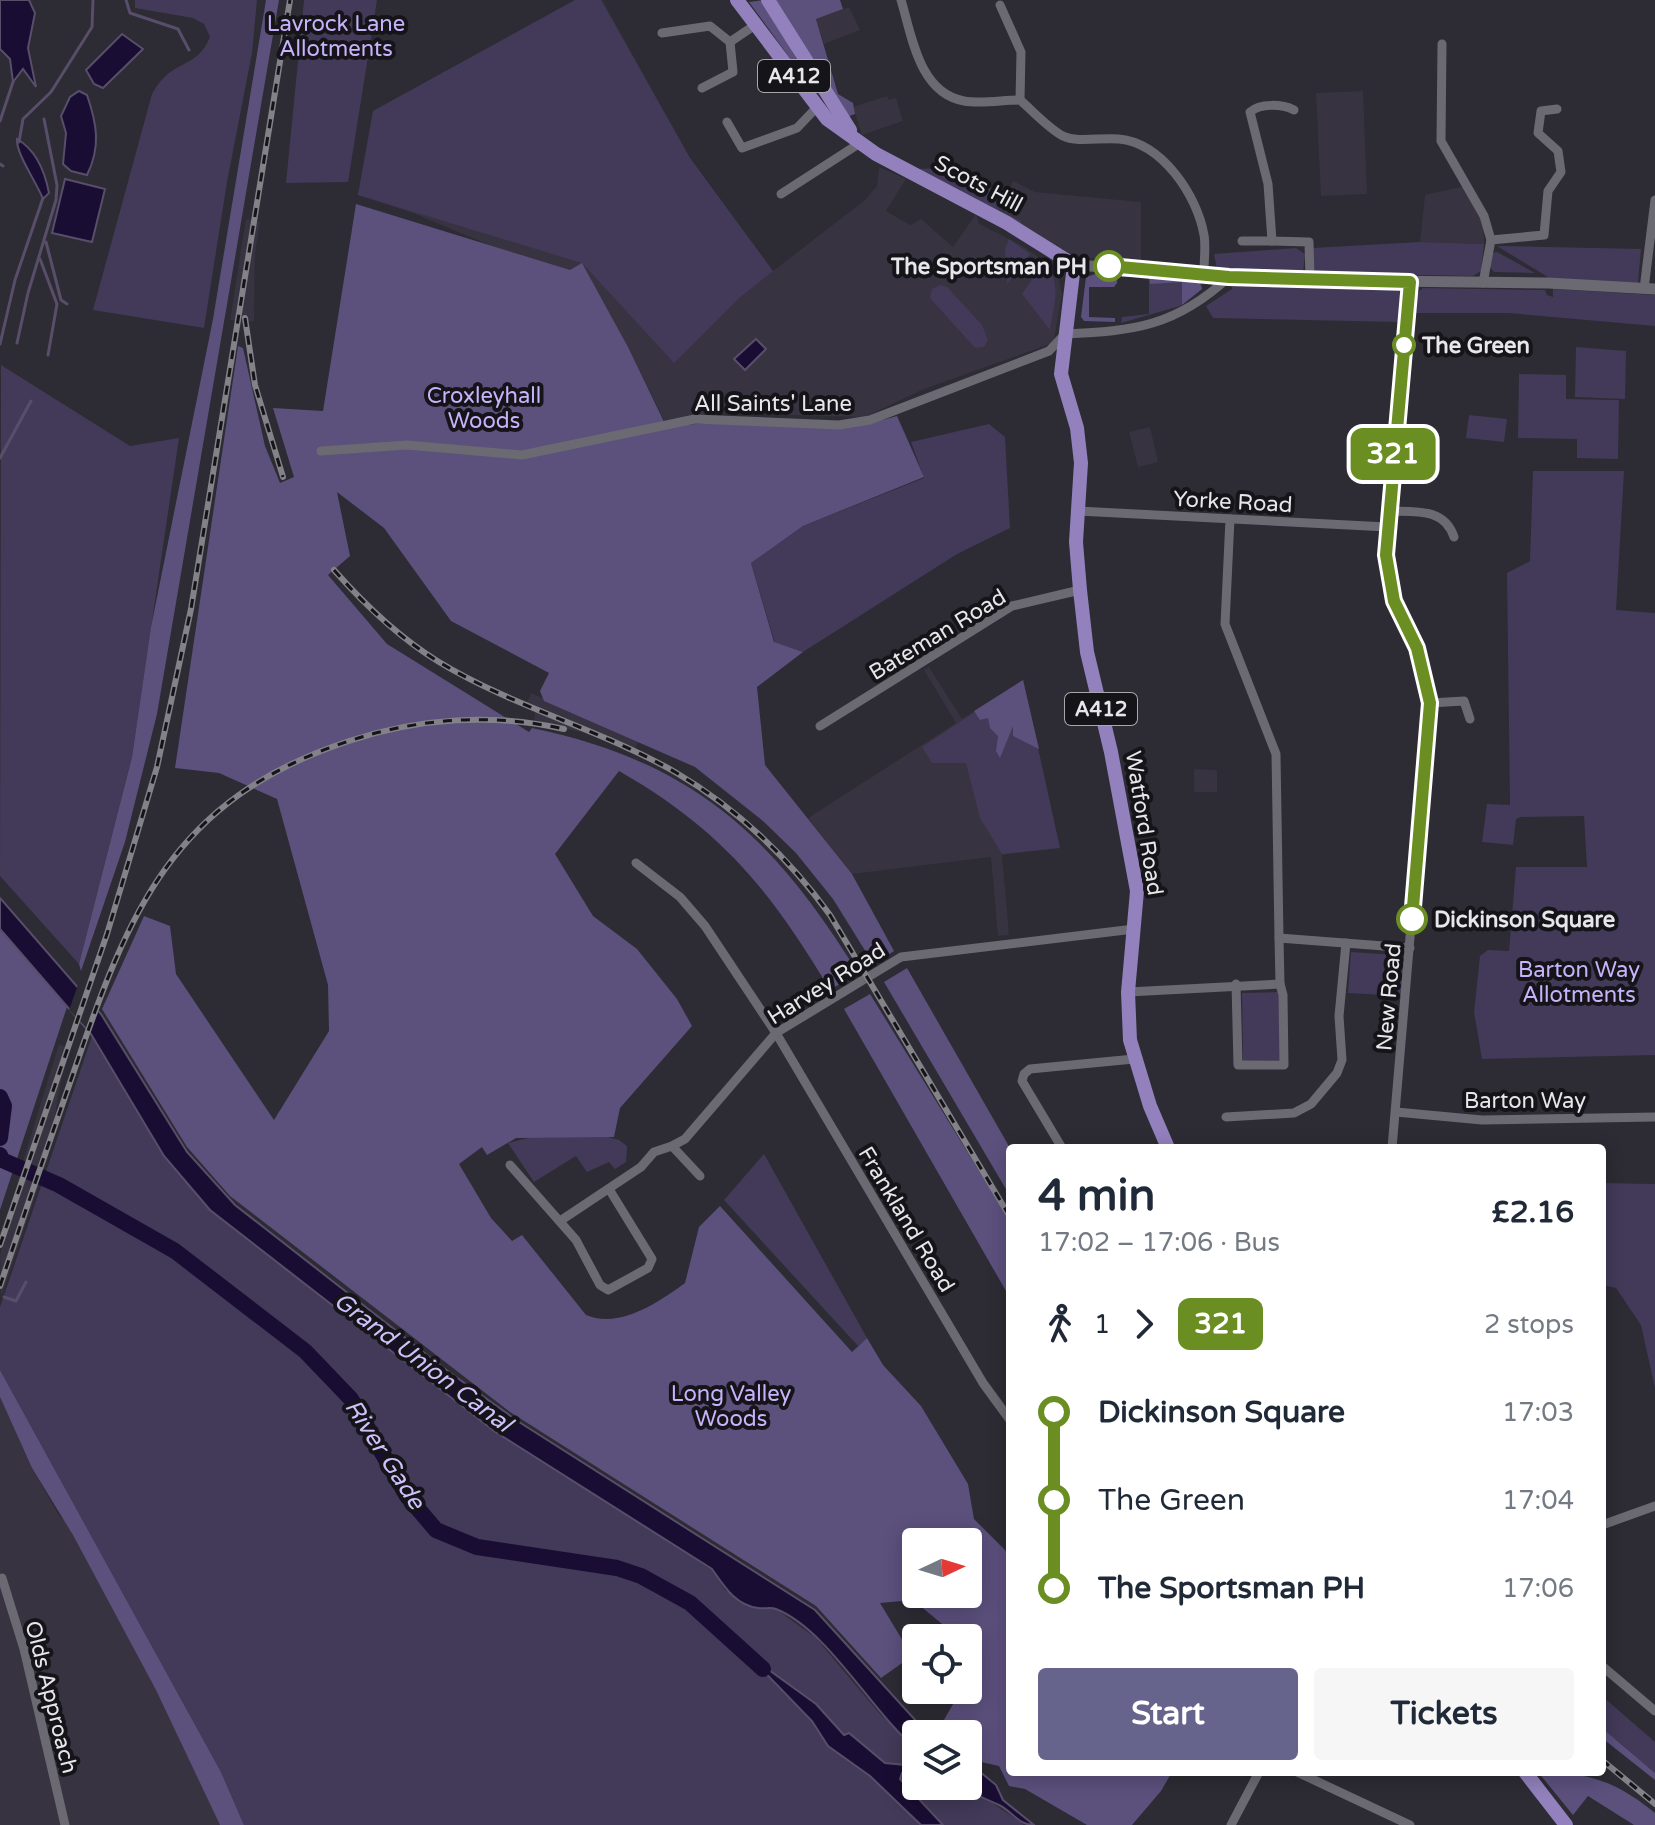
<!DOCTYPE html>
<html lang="en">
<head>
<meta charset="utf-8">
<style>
	body { margin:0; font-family:"Varela Round",sans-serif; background:#f6f6f7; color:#1f2937; height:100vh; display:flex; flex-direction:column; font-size:30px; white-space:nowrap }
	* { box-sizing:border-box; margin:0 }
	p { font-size:26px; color:#747a83 }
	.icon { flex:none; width:44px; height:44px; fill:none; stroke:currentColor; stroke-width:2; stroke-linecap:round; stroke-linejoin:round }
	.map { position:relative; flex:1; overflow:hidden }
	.panel { position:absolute; left:1006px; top:1144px; width:600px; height:632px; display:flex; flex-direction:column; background:#fff; border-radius:8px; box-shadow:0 4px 20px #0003 }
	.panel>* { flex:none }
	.badge { padding:0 16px; border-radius:12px; font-size:28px; line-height:52px }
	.needle { width:52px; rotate:86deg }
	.buttons { position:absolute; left:902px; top:1528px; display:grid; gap:16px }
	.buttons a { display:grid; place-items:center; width:80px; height:80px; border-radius:8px; background:#fff; box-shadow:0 4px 20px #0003; font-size:40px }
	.map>.badge { position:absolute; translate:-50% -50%; box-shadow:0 0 0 4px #fff }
	.legs { display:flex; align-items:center; gap:12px; height:88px; padding:0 32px; font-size:26px }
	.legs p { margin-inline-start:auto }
	.head { display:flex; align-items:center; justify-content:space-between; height:136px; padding:0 32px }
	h1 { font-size:44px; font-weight:700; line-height:60px }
	.action { display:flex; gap:16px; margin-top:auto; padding:16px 32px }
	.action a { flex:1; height:92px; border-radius:8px; background:#66638c; color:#fff; font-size:32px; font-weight:700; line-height:92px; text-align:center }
	.action a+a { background:#f6f6f7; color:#1f2937 }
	ul { padding:0 32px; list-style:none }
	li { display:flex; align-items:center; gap:28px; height:88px; font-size:30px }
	li i { display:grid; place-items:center; width:12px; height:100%; margin:0 10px; background:currentColor }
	li i::after { content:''; width:20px; height:20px; margin:-10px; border:6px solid; border-radius:50%; background:#fff }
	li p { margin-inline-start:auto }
	li:first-child i { background:linear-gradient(#0000 50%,currentColor 0) }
	li:last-child i { background:linear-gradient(currentColor 50%,#0000 0) }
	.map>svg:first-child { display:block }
	.built { fill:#373341 }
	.green { fill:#423a58 }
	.forest { fill:#5c507d; fill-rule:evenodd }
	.water { fill:#1a0d33; stroke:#584e6a; stroke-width:2 }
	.pier { fill:#2d2b33 }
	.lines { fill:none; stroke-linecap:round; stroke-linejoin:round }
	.stream { stroke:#584e6a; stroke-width:3 }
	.river { stroke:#1a0d33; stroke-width:16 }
	.minor { stroke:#6b6972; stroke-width:9 }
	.tertiary { stroke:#6b6972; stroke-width:11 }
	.primary { stroke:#9281bc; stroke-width:14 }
	.rail-casing { stroke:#838288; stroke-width:6 }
	.rail { stroke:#151418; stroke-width:3; stroke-dasharray:9; stroke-linecap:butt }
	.line-1-casing { stroke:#fff; stroke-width:18 }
	.line-1 { stroke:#6b8e23; stroke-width:12 }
	.stop-1-dot { fill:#fff; stroke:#6b8e23; stroke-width:4 }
	.labels { text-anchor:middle; stroke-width:8; stroke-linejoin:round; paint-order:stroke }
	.shield { fill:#151418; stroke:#a8a7ac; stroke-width:2 }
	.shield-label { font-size:20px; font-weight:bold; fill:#e7e6eb }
	.park-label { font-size:22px; fill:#c6b3fb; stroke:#151418 }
	.street-label { font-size:22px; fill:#e7e6eb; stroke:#151418 }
	.stop-label { font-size:22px; font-weight:bold; fill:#e7e6eb; stroke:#151418; text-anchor:start }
	.water-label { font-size:24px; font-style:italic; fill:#cfc0fb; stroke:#151418 }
</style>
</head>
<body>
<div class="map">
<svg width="1655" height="1825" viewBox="0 0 1655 1825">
	<rect width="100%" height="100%" fill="#2d2b33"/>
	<g class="built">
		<polygon points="575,0 602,0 690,158 773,271 865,200 877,186 879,167 906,179 886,211 910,225 921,219 953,247 976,214 979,224 1021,245 1057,270 1062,295 1054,340 1050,344 924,389 865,417 717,413 664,420 629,349 527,296 499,249 413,213 358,195 373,111"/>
		<polygon points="849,7 860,30 824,44 816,19"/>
		<polygon points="1363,91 1367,194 1321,196 1316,93"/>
		<polygon points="887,96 889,100 896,98 903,121 862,135 853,107"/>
		<polygon points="1013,181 1035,192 1141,202 1141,262 1076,257 1064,252 999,210"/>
		<polygon points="1465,186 1483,213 1484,244 1420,242 1425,195"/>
		<polygon points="246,219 260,222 255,254 254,321 243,322 242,315 241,321 230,320"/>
		<polygon points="1150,427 1158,462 1138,467 1129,432"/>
		<polygon points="929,667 962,719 1023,680 1060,848 1002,855 1009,935 998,936 991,857 852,874 808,818 956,723 924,670"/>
		<polygon points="531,693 639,740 634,751 582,732 534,722 535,711 548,712 526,704"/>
		<polygon points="1194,769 1217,770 1217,792 1194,792"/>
		<polygon points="59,1044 71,1049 61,1080 48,1158 1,1298 0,1255 24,1158"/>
		<polygon points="0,1397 32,1468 58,1514 70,1526 163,1701 220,1825 0,1825"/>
	</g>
	<g class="green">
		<path d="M135,0H257L252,53L227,182L204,328L93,310L152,94C172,57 196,71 210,37L204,24L193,18L135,8Z"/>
		<polygon points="304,0 377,0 348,182 286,183"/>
		<polygon points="575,0 601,0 690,158 773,271 738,299 674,363 582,263 358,195 373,111"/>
		<polygon points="943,168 945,175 977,175 980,189 1010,187 999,210 1021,221 1020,226 917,169"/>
		<polygon points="1009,239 1030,254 1007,284 1005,249"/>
		<polygon points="1420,242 1484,244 1481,271 1473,276 1313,273 1312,248"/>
		<polygon points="1497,246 1641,249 1638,283 1551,279"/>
		<polygon points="1296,248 1305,254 1303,274 1217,269 1214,254"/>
		<polygon points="1497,252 1535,273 1494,272 1489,266 1491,253"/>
		<path d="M1037,259C1065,275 1054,305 1050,330L1022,294L1039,269L1034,264Z"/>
		<polygon points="1123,272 1201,280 1202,289 1180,306 1121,323 1122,317 1149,314 1149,277 1122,277"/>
		<path d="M1231,283L1392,285L1400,289C1405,299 1403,311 1399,322L1213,318L1206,306L1232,289Z"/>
		<polygon points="940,285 947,287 982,325 988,340 984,347 975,348 930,298 932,289"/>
		<polygon points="1423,288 1545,290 1547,295 1553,297 1553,289 1655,295 1655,326 1508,313 1415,313 1416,294"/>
		<polygon points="1576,347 1626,351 1625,399 1575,397"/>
		<polygon points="1,365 130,446 179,438 132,757 79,964 0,876"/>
		<polygon points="1519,374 1566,375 1566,399 1619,400 1618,459 1577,458 1577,439 1518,438"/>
		<polygon points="1469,415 1507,419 1504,442 1466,438"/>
		<polygon points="989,424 1005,437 1010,528 957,554 803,652 775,643 751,563 803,526 924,478 911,442"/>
		<polygon points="1533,471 1624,471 1616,610 1655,613 1655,1055 1482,1059 1474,1012 1480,956 1488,950 1509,951 1516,867 1587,867 1584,816 1521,817 1516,819 1513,845 1482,842 1487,804 1510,805 1507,573 1530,561"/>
		<polygon points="1023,680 1060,848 1002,854 980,818 966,763 932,763 922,747"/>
		<polygon points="1351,952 1398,955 1405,962 1402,996 1348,993"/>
		<polygon points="1279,992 1281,1060 1243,1061 1242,993"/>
		<path d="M92,1036L164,1156L210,1210L494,1431L712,1570L725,1590L756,1608L776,1609L816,1638L881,1715L916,1749V1786C930,1786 946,1784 960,1786C970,1787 1014,1817 1024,1825H244L221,1772L0,1370V1307Z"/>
		<polygon points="536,1136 604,1136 619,1140 627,1146 626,1162 615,1169 609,1162 587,1172 576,1156 534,1182 508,1143"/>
		<polygon points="764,1154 867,1338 858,1346 724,1200"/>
		<polygon points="1602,1183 1655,1184 1655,1388 1641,1325 1616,1288 1602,1285"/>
		<polygon points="1602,1696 1655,1742 1655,1773 1602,1728"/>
	</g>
	<g class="forest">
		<polygon points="266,0 279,0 157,714 125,842 81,971 79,964 132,757 151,627 213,319"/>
		<polygon points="764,0 814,91 749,2"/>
		<polygon points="776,0 840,0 843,9 816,19 838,94 853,103 855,114 847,117 798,43"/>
		<path d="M356,204L570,270L582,263L629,349L667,428C744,412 818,441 897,416L924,477L803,526L751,563L774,642L803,652L757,687L765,765L852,874L894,951L874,965L833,899L796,853L763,821L695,767L544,701L540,691L549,673L451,621L384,528L337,492L350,556L328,575L387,644L529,732L532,728C694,762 773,836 858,973L830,990C770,890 722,830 619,771L555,854L593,916L637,949L677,999L692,1026L620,1108L614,1137L516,1138L487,1155L482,1147L459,1164L491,1218L512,1241L522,1235L586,1315C620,1329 659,1302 685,1283L699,1227L720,1206L852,1352L867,1338L883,1365L921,1406L968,1484L974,1519L1010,1555V1772H1172L1161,1791L1132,1825H1087L1025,1789L1009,1786L999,1766L968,1759V1734H936L961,1690H968V1677L980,1656L968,1646V1638H959L913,1600L880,1603L912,1656L881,1678L816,1606L510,1412L230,1196L187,1147L102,1009L144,916L170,926L176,974L274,1120L329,1031L328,985L277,799L219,773L175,768L238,346L243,348L265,446L280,483L294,477L273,408L323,411ZM916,1542H968V1594H916Z"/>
		<polygon points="1102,272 1118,272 1117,283 1114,287 1089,287 1089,317 1115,318 1115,322 1084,321 1081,317 1086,277"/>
		<polygon points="1123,272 1197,275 1202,289 1182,305 1182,282 1150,284 1149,277 1122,277"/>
		<polygon points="1023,680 1039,749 1013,736 1013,726 1000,758 996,751 998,736 990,728 988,718 980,720 974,711"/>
		<polygon points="0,925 67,1007 0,1210"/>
		<polygon points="907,968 1010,1148 1010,1196 884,982"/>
		<polygon points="870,994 1010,1221 1010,1298 844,1009"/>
		<polygon points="0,1370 221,1772 244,1825 220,1825 156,1690 73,1535 32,1468 0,1397"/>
		<polygon points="1602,1728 1655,1773 1655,1780 1602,1738"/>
		<path d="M1538,1772C1587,1772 1616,1781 1655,1813V1825H1634L1588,1796L1573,1815Z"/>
	</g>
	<g class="water">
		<polygon points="0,0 29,0 35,13 28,48 36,87 23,69 13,82 10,59 0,49"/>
		<polygon points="122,34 143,49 103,88 94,84 86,70"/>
		<path d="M79,91L87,95C97,124 101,147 87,175L71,171L63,164L66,133L61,116L70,97Z"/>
		<path d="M17,139C36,150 45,172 49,193L43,199C36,181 16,154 17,139Z"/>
		<polygon points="65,179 105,189 92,242 52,233"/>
		<polygon points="756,339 766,349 745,370 734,359"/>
		<path d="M0,898L101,1014L187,1152L235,1205L449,1372L519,1422L815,1610L928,1734H916V1749C872,1712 827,1629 776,1609C771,1607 764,1609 758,1608C735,1605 724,1586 712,1569L494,1431L210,1210L164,1156L91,1034L0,929Z"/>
		<polygon points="748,1655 816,1704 844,1735 849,1733 885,1763 916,1766 916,1773 902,1773 900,1779 943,1825 921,1825 870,1776 828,1746 812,1721"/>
		<path d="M968,1762L996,1785L1003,1800L1034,1825C1018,1825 1013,1812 999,1805C986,1799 976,1796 964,1786H968Z"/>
	</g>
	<polygon class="pier" points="79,982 100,1007 91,1032 69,1010"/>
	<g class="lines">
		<g class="stream">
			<polyline points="126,0 130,13 178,29 189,50"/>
			<polyline points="0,121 13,82"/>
			<polyline points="19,142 23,119 51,92 92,27 93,0"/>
			<polyline points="0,164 3,166"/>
			<polyline points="46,242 61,300 67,304"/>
			<polyline points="40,259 57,304 48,355"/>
			<polyline points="17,343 28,293 56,200 57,185 44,119"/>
			<polyline points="0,344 15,280 43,198"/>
			<polyline points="0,458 31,401"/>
			<polyline points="4,1297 16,1301 26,1282"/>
		</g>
		<g class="river">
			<polyline points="0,1097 4,1106 0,1138"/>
			<polyline points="0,1155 2,1160 59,1185 175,1251 305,1351 351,1399 407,1496 436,1530 477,1547 617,1568 641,1576 690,1603 763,1669"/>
		</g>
		<g class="minor">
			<path d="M901,0C912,36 919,93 964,101C981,104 1003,100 1020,100C1033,111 1048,128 1063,136C1077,143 1103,137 1119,139C1162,143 1197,195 1204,235C1206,246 1204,260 1204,272"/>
			<polyline points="1000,5 1021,52 1020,100"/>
			<polyline points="662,33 710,26 730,42 755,25"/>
			<polyline points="1442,44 1441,141 1484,216 1491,240 1483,283"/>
			<polyline points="702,88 733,72 730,42"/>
			<path d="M1294,110C1282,104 1260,103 1250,112L1268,184L1272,241L1309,242L1310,280"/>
			<polyline points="727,122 742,148 797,128 819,105"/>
			<polyline points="781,194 860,143"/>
			<polyline points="1491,240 1544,235 1548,191 1561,172 1558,151 1538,133 1541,111 1557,109"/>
			<polyline points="1242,241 1272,241"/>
			<polyline points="1644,289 1655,200"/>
			<path d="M321,451L407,445L522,455L695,419L839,425L870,420L1049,351L1065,334C1135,331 1176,326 1229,277"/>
			<polyline points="1078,511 1387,527"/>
			<path d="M1388,511C1414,512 1444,507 1454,537"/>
			<polyline points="1230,519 1225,624 1276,754 1279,938"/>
			<polyline points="1430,703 1464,701 1470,719"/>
			<polyline points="820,726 1012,606 1080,590"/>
			<polyline points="636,863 680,897 705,926 776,1033 983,1383 1010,1420"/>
			<polyline points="1236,984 1238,1065 1284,1065 1283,995 1280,984"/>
			<polyline points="1128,992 1280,984 1279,938 1410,948"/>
			<polyline points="1396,1112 1482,1120 1655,1117"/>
			<polyline points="1226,1117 1294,1113 1311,1104 1337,1073 1342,1060 1339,1016 1346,943"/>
			<polyline points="1062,1148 1022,1081 1024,1074 1030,1069 1134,1059"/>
			<path d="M1392,1148L1430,703C1423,650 1391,608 1386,555L1410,282"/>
			<polyline points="510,1165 576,1240 600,1285 608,1290 648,1268 652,1259 609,1189"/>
			<polyline points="700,1176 672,1146 685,1139 776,1033 901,957 1134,929"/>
			<polyline points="560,1221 641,1167 654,1152 672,1146"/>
			<polyline points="1602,1525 1655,1506"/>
			<polyline points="2,1578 24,1649 65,1825"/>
			<polyline points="1602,1666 1655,1711"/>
			<polyline points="1297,1772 1410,1825"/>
			<polyline points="1231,1825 1259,1772"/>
		</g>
		<polyline class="tertiary" points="1074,265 1310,280 1548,283 1655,289"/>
		<g class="primary">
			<polyline points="737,0 827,119 876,154 1007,223 1074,265 1061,374 1077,428 1081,463 1076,542 1080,590 1087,652 1111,752 1137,891 1128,992 1130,1040 1150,1106 1168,1148"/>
			<polyline points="768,0 850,130"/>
			<polyline points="1525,1772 1566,1825"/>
		</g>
		<defs>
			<g id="rail">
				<polyline points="245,318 255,385 283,477"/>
				<path d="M334,570C365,605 398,637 439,662C513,707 600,729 675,772C738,809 788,857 830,915L1010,1217"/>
				<polyline points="0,1245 107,934 157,767 191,609 290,0"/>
				<path d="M0,1286C24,1215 48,1145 73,1074C128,913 172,799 349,741C418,718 493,713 564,729"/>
				<polyline points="1602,1760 1655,1804"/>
			</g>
		</defs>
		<use href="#rail" class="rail-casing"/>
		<use href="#rail" class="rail"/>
	</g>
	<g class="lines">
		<defs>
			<polyline id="line-1" points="1109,266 1229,277 1410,282 1386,555 1394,601 1417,648 1430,703 1412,919"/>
		</defs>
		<use href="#line-1" class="line-1-casing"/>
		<use href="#line-1" class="line-1"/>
	</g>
	<g class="stop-1-dot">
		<circle cx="1109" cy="266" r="14"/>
		<circle cx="1404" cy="345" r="10"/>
		<circle cx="1412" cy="919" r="14"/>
	</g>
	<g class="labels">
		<g class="shield">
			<rect x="758" y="60" width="72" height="32" rx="6"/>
			<rect x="1065" y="693" width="72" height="32" rx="6"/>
		</g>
		<g class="shield-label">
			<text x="794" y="83">A412</text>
			<text x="1101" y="716">A412</text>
		</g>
		<g class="park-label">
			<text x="336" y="31">Lavrock Lane<tspan x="336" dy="25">Allotments</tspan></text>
			<text x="484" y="403">Croxleyhall<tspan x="484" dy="25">Woods</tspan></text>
			<text x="1579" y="977">Barton Way<tspan x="1579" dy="25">Allotments</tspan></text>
			<text x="731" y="1401">Long Valley<tspan x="731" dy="25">Woods</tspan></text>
		</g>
		<g class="street-label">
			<text transform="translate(979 183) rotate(28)" y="8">Scots Hill</text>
			<text x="773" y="411">All Saints' Lane</text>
			<text transform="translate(1233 501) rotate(3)" y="8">Yorke Road</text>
			<text transform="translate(937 634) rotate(-31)" y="8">Bateman Road</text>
			<text transform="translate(1145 823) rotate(81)" y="8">Watford Road</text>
			<text transform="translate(826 983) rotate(-32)" y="8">Harvey Road</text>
			<text transform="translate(1388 997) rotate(-85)" y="8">New Road</text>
			<text x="1525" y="1108">Barton Way</text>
			<text transform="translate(907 1219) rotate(59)" y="8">Frankland Road</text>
			<text transform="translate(52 1697) rotate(76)" y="8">Olds Approach</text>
		</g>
		<g class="stop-label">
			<text x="1087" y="274" text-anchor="end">The Sportsman PH</text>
			<text x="1422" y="353">The Green</text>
			<text x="1434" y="927">Dickinson Square</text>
		</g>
		<g class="water-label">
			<text transform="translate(423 1362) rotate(37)" y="8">Grand Union Canal</text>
			<text transform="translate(385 1454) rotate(57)" y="8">River Gade</text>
		</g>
	</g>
</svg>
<div class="buttons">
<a><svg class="needle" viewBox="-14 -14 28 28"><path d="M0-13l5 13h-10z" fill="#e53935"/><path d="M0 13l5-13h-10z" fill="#747a83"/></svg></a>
<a><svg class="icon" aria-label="locate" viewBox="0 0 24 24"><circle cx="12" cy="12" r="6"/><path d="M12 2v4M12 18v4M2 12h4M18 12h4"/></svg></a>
<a><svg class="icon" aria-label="layers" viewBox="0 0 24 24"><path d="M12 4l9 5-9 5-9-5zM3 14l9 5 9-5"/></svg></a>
</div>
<b class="badge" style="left:1393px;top:454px;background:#6b8e23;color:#fff">321</b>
<section class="panel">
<div class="head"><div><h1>4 min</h1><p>17:02 – 17:06 · Bus</p></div><b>£2.16</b></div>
<div class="legs"><svg class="icon" aria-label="walk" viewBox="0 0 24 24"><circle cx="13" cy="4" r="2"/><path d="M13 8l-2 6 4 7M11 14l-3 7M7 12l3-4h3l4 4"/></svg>1<svg class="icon" aria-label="forward" viewBox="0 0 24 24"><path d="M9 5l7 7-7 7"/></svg><b class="badge" style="background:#6b8e23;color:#fff">321</b><p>2 stops</p></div>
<ul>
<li><i style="color:#6b8e23"></i><b>Dickinson Square</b><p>17:03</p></li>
<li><i style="color:#6b8e23"></i><span>The Green</span><p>17:04</p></li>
<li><i style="color:#6b8e23"></i><b>The Sportsman PH</b><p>17:06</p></li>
</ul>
<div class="action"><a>Start</a><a>Tickets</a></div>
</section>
</div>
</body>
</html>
